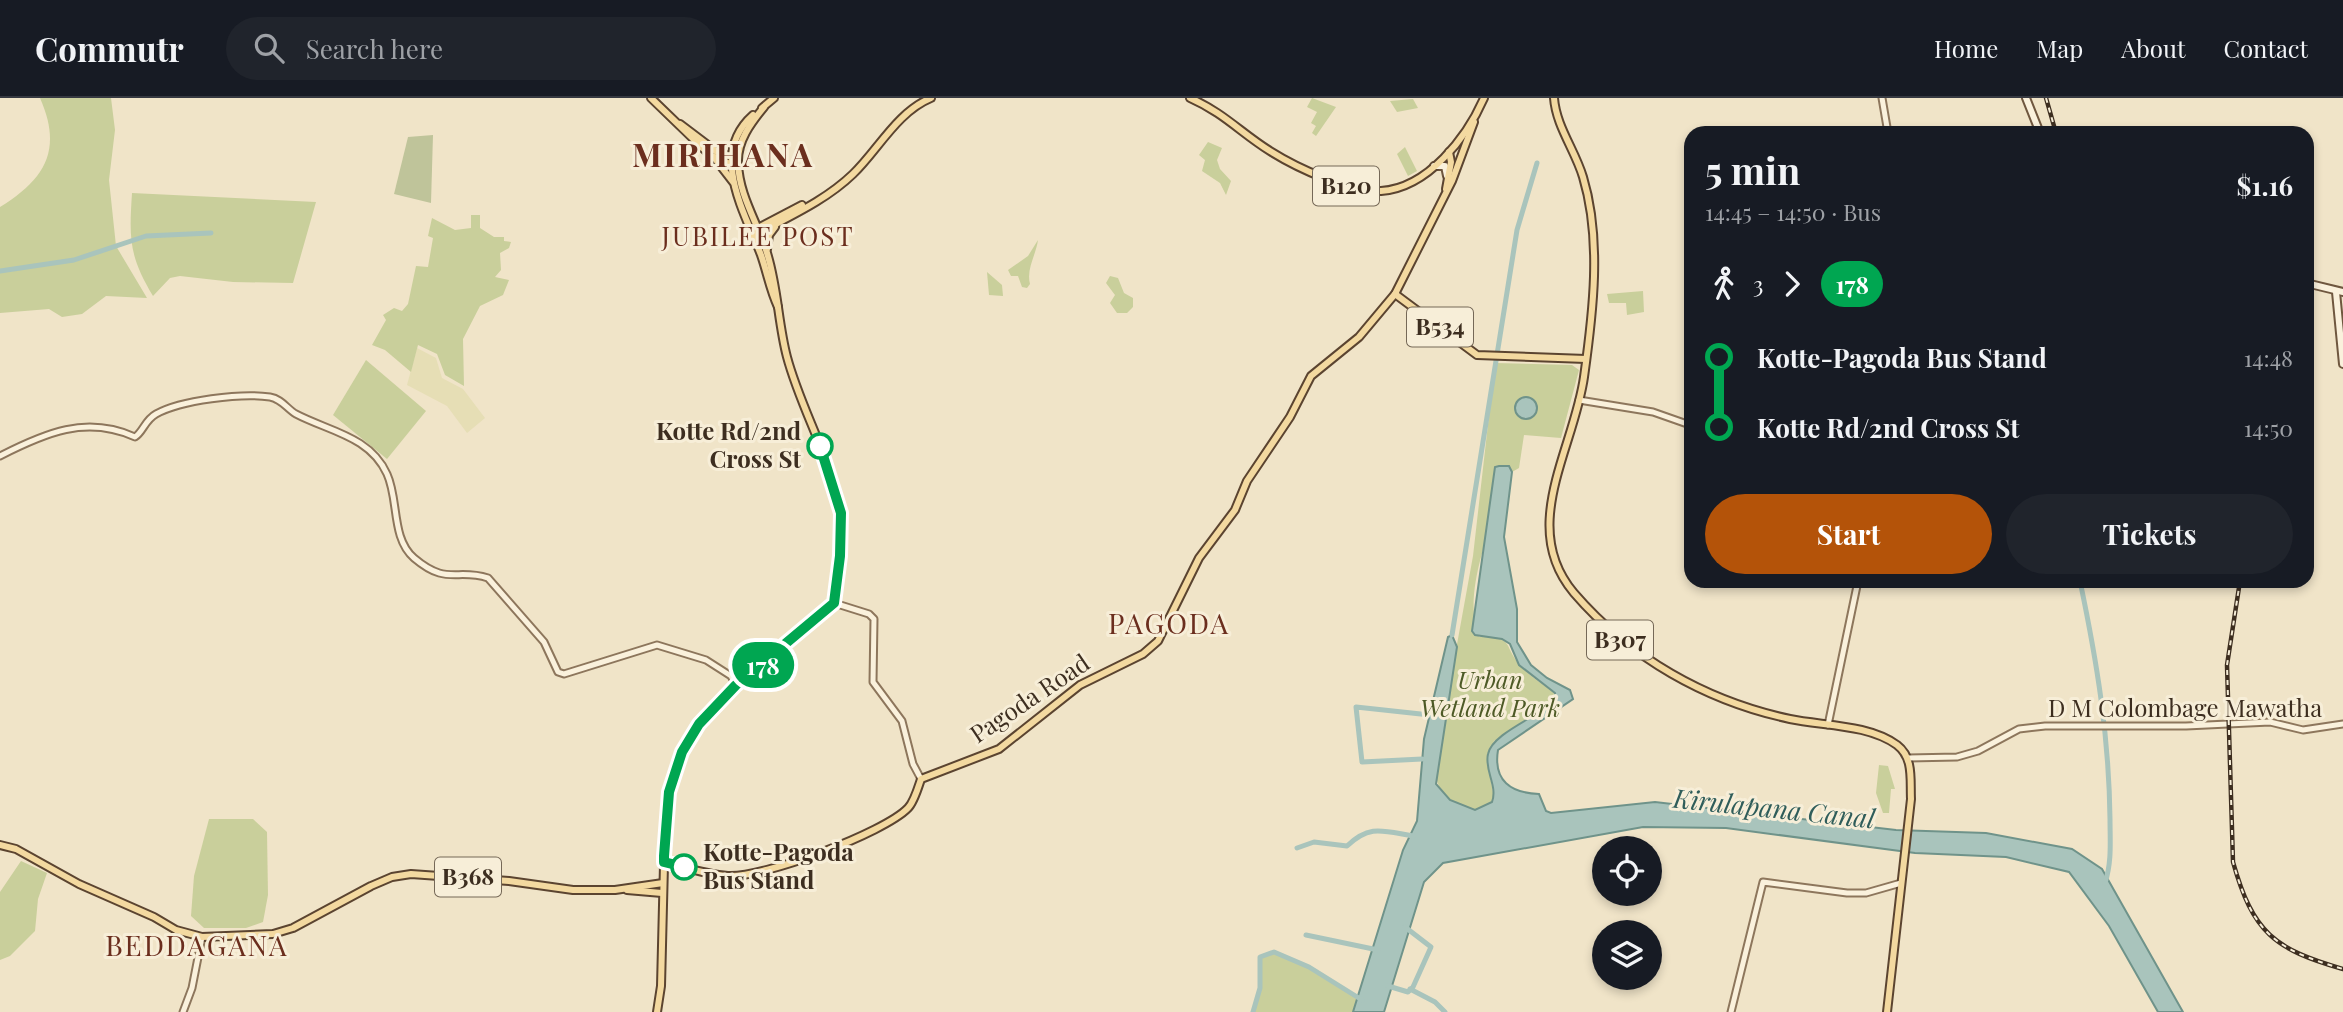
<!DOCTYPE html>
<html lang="en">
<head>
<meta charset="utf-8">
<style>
	body { margin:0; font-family:"Playfair Display",serif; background:#20242c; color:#f1f3f6; height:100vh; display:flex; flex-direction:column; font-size:26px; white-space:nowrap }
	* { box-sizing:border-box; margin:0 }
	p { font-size:23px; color:#9ea1a6 }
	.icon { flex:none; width:38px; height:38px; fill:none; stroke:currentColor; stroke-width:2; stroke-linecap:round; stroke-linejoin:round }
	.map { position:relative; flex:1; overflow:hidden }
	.drawer { position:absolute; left:1684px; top:28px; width:630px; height:462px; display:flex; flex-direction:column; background:#171b24; border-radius:21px; box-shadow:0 4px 10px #0003 }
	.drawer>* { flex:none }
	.badge { padding:0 14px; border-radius:23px; font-size:24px; line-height:46px }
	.buttons { position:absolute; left:1592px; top:738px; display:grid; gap:14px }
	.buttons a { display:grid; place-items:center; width:70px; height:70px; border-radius:50%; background:#171b24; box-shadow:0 4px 10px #0003; font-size:35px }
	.map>.badge { position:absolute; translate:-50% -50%; box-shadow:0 0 0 4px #fff }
	.legs { display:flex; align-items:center; gap:10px; height:77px; padding:0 21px; font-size:23px }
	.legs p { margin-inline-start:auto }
	.summary { display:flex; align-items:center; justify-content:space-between; height:119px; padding:0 21px }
	h1 { font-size:38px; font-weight:700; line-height:52px }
	.button { display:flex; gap:14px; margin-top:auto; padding:14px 21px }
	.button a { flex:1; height:80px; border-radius:42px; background:#b45309; color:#fff; font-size:28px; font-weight:700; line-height:80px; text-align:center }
	.button a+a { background:#20242c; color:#f1f3f6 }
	ul { padding:0 21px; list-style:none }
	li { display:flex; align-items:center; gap:24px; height:70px; font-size:26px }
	li i { display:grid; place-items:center; width:10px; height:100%; margin:0 9px; background:currentColor }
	li i::after { content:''; width:18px; height:18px; margin:-9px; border:5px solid; border-radius:50%; background:#171b24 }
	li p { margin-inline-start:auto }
	li:first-child i { background:linear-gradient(#0000 50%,currentColor 0) }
	li:last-child i { background:linear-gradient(currentColor 50%,#0000 0) }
	header { display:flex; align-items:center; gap:42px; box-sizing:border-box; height:98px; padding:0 35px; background:#171b24; border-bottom:2px solid #363941 }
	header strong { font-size:33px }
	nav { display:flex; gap:38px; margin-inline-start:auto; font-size:24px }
	.search { width:490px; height:63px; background:#20242c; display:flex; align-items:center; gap:18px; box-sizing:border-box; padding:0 24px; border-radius:38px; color:#9ea1a6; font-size:26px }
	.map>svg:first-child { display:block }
	.farmland { fill:#e6deb5 }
	.green { fill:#c9cf9b }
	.cemetery { fill:#bfc49a }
	.water { fill:#a9c4bc; stroke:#6f938a; stroke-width:2 }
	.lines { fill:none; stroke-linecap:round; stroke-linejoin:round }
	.canal { stroke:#a9c4bc; stroke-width:5 }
	.tertiary-casing { stroke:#8d765c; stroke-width:9 }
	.secondary-casing { stroke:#6f573f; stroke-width:10 }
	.primary-casing { stroke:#5b4430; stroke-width:10 }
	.tertiary { stroke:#faf1dc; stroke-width:5 }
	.secondary { stroke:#faf1dc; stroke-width:6 }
	.primary { stroke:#f3d9a0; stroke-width:6 }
	.rail-casing { stroke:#3d2e20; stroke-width:4.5 }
	.rail { stroke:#f7eed8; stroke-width:2; stroke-dasharray:5; stroke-linecap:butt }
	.line-1-casing { stroke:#fff; stroke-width:16 }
	.line-1 { stroke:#00a651; stroke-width:10 }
	.stop-1-dot { fill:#fff; stroke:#00a651; stroke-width:3.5 }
	.labels { text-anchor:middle; stroke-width:6; stroke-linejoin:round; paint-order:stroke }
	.shield { fill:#f7eed8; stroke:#756857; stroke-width:2 }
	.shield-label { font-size:23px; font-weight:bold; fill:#3d2e20 }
	.stop-label { font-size:24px; font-weight:bold; fill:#3d2e20; stroke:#f7eed8; text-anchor:end }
	.park-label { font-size:24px; font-style:italic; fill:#4d5a26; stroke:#f7eed8 }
	.street-label { font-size:24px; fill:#3d2e20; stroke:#f7eed8 }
	.neighbourhood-label { font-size:26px; letter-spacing:2px; fill:#6b2e1e; stroke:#f7eed8 }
	.water-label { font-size:26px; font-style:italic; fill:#2f5d5a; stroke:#f7eed8 }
	.quarter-label { font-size:28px; letter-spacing:2px; fill:#6b2e1e; stroke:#f7eed8 }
	.district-label { font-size:32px; font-weight:bold; letter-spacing:2px; fill:#6b2e1e; stroke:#f7eed8 }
</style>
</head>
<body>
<header>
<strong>Commutr</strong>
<div class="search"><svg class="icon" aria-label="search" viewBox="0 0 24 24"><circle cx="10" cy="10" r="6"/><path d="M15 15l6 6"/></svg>Search here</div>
<nav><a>Home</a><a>Map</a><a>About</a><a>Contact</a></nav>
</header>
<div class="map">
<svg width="2343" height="914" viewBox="0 0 2343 914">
	<rect width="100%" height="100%" fill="#f0e4c8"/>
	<polygon class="farmland" points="417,250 436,260 442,280 463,291 485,320 467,335 447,308 407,287"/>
	<g class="green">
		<path d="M40,0H111L115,32L109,82L116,148L147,200L106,198L82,216L62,219L49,211L0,215V109C45,81 63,52 40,0Z"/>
		<polygon points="1312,0 1336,9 1316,38 1312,35 1316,28 1311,25 1317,14 1307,9"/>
		<polygon points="1413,1 1418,10 1397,14 1390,3"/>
		<polygon points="1208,44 1222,50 1217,62 1220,71 1231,83 1226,97 1220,85 1202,73 1205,62 1199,57"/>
		<polygon points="1405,49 1417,73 1408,78 1397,56"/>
		<path d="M132,95L316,104L293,185L233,184L180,178L170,180L153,198C129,158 129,141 132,95Z"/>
		<polygon points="471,117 480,117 480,130 494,139 504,139 504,143 511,144 509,150 500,155 501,172 495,179 509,182 503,197 480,208 463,241 464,288 445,277 437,256 418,247 411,274 385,252 372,247 386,222 383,217 394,210 402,213 408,206 416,168 428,169 433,140 428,138 432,120 455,132 471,130"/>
		<path d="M1038,142C1036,157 1026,171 1030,186L1027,190L1022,189L1018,178H1011L1008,172L1028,158Z"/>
		<polygon points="987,174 1002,187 1003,198 989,197"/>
		<polygon points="1110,178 1118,180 1124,195 1133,200 1133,209 1127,215 1117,215 1110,205 1115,197 1106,185"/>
		<polygon points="1643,193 1644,214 1627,217 1626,205 1609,205 1607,196"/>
		<polygon points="366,262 426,313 387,361 333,317"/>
		<path d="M1495,265L1572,267L1579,272L1561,340L1524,337L1519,370L1512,374L1511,371C1496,417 1460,492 1479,539C1516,539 1502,547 1520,567C1529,578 1543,586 1555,595L1556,602L1494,643L1487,662L1494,700C1482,721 1457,708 1442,697L1436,680L1446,607L1473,458Z"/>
		<polygon points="1879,667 1888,668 1895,691 1891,691 1889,715 1883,715 1876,695"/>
		<polygon points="209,721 253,721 267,734 268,797 263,824 246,830 204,830 191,818 194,778"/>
		<polygon points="21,763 47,775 38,801 35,833 10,858 0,862 0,794"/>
		<polygon points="1274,854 1309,869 1358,900 1353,914 1253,914 1260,890 1260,859"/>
	</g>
	<polygon class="cemetery" points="433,37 431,105 394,96 408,39"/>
	<g class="water">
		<circle cx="1526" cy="310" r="11"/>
		<path d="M1499,368H1509L1512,374L1504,439L1517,511V544L1531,567L1547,580L1570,592L1573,601L1498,652C1493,683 1511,695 1539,696L1546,713L1551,715L1655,704L1896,732L1986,735L2072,751L2102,771L2183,914H2158L2109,828L2069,774L2006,759L1915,755L1726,730L1643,729L1443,765L1424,784L1384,914H1353L1403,752L1417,723L1424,641L1448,539L1452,537L1457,549L1436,686L1450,702L1475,712L1492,704C1498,688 1484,672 1488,656C1492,635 1540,618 1556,602L1555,595L1519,567L1510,546L1502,541L1475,537L1472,533L1495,369Z"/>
	</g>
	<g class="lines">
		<g class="canal">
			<polyline points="0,173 74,162 146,138 211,135"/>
			<path d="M2080,483C2097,564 2109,638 2110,721C2110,743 2112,764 2105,785"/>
			<polyline points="1452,537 1517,132 1537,65"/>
			<polyline points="1422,661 1362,664 1356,609 1430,617"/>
			<path d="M1297,750L1314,744L1347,748C1370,726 1383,733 1413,738"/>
			<polyline points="1306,837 1378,852"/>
			<polyline points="1388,888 1408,894 1413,889 1431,849 1405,829"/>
			<polyline points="1410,891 1435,904 1445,914"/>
			<polyline points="1253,914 1260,890 1260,859 1274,854 1309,869 1362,902"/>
		</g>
		<defs>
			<g id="tertiary">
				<polyline points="1882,0 1888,35"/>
				<polyline points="1579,302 1653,314 1690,327"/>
				<path d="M0,358C45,335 86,317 135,339C143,334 145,322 156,316C181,302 241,295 270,299C282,301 287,311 296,316C328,333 370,338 387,376C399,402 391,440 414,460C447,488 456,470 488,480L544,544L558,574L564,576L657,547L706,562L731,578L736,587"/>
				<polyline points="834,505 869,516 874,521 873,584 902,623 913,666 921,681"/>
				<polyline points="1828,627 1858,483"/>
				<polyline points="1908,660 1957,659 1978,653 2019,631 2045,628 2186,628 2270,624 2303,632 2343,626"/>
				<polyline points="183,914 192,890 202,839"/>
				<polyline points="1731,914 1763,784 1847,795 1866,795 1901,785"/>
			</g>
			<g id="secondary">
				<polyline points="2026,0 2040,35"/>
				<polyline points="1434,68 1445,68 1447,78"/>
				<polyline points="746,140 753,138"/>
				<polyline points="2306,185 2343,194"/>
				<polyline points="2336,194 2343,266"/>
			</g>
			<g id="primary">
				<polyline points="651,0 710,57 732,67"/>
				<path d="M1190,0C1224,15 1241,35 1270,53C1297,70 1349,94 1381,93C1428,90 1467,39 1484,0"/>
				<path d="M1554,0C1556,28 1575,52 1583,79C1602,142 1593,215 1584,279C1574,351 1518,429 1574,495C1630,560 1706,603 1790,621C1823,628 1868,626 1897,647C1914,660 1910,682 1911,701L1887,914"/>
				<polyline points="762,10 774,0"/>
				<path d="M753,17C709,56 744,113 761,157C767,174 770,192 778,209"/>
				<polyline points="680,26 717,54 735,60"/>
				<polyline points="716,62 733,84"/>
				<polyline points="1446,91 1451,64 1449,54"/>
				<polyline points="756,131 802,107"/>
				<path d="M755,137C788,119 825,103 853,76C878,52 897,14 931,0"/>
				<polyline points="767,151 769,137 775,129"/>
				<polyline points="1395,196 1477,257 1586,261"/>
				<polyline points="0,747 16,751 79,786 154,819 176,832 202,839 273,836 293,830 371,788 392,779 411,776 509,783 573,792 615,792 663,785"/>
				<path d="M664,764C684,769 707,777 728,778C763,780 884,735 908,710C914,704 918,690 921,681L999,651L1080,587L1143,556L1158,543L1199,460L1235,412L1247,383L1290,319L1311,278L1359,239L1395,196L1452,83L1474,24"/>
				<polyline points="627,792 662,795"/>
				<path d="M657,914L661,888L665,726L669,694L682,654L699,626L719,604L834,505C837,476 845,444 840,415C832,361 801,312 787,259C778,225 778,190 767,155C758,125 739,98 738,65C737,43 751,25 764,9"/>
			</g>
		</defs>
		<use href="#tertiary" class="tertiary-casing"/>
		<use href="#secondary" class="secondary-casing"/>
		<use href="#primary" class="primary-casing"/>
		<use href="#tertiary" class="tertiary"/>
		<use href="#secondary" class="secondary"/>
		<use href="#primary" class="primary"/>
		<defs>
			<g id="rail">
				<polyline points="2046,0 2056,35"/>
				<path d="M2240,483L2227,567L2233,764C2253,835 2274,851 2343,871"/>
			</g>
		</defs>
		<use href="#rail" class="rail-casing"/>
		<use href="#rail" class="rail"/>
	</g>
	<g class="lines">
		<defs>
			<polyline id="line-1" points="684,769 664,764 664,758 669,694 682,654 699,626 736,587 834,505 840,458 841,415 820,348"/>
		</defs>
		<use href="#line-1" class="line-1-casing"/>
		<use href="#line-1" class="line-1"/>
	</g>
	<g class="stop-1-dot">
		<circle cx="820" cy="348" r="12"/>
		<circle cx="684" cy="769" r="12"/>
	</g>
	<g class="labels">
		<g class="shield">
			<rect x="1313" y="68.5" width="66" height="39" rx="5"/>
			<rect x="1407" y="209.5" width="66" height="39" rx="5"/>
			<rect x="1587" y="522.5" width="66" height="39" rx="5"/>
			<rect x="435" y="759.5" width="66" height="39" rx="5"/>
		</g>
		<g class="shield-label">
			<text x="1346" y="96">B120</text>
			<text x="1440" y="237">B534</text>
			<text x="1620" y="550">B307</text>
			<text x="468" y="787">B368</text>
		</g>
		<g class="stop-label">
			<text x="801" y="342">Kotte Rd/2nd<tspan x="801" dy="28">Cross St</tspan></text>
			<text x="703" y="763" text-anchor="start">Kotte-Pagoda<tspan x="703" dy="28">Bus Stand</tspan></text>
		</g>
		<g class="park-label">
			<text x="1490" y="591">Urban<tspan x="1490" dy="28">Wetland Park</tspan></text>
		</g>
		<g class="street-label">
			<text transform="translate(1030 601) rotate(-34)" y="8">Pagoda Road</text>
			<text x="2185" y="619">D M Colombage Mawatha</text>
		</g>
		<g class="neighbourhood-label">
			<text x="758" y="148">JUBILEE POST</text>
		</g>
		<g class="water-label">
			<text transform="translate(1774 711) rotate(6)" y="9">Kirulapana Canal</text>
		</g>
		<g class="quarter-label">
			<text x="1169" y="536">PAGODA</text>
			<text x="197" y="858">BEDDAGANA</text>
		</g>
		<g class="district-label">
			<text x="723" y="69">MIRIHANA</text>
		</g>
	</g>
</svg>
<div class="buttons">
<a><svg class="icon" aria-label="locate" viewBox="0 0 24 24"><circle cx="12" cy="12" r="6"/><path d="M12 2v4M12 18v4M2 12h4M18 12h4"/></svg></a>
<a><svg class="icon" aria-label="layers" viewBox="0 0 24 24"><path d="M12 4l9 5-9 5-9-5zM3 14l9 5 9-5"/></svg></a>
</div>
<b class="badge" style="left:763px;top:567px;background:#00a651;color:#fff">178</b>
<section class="drawer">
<div class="summary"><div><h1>5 min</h1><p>14:45 – 14:50 · Bus</p></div><b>$1.16</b></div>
<div class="legs"><svg class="icon" aria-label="walk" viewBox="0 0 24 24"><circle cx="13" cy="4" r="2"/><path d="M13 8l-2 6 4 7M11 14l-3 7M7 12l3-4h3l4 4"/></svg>3<svg class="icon" aria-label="forward" viewBox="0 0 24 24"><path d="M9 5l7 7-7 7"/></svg><b class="badge" style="background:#00a651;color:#fff">178</b></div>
<ul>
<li><i style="color:#00a651"></i><b>Kotte-Pagoda Bus Stand</b><p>14:48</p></li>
<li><i style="color:#00a651"></i><b>Kotte Rd/2nd Cross St</b><p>14:50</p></li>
</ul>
<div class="button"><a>Start</a><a>Tickets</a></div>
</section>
</div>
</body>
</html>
